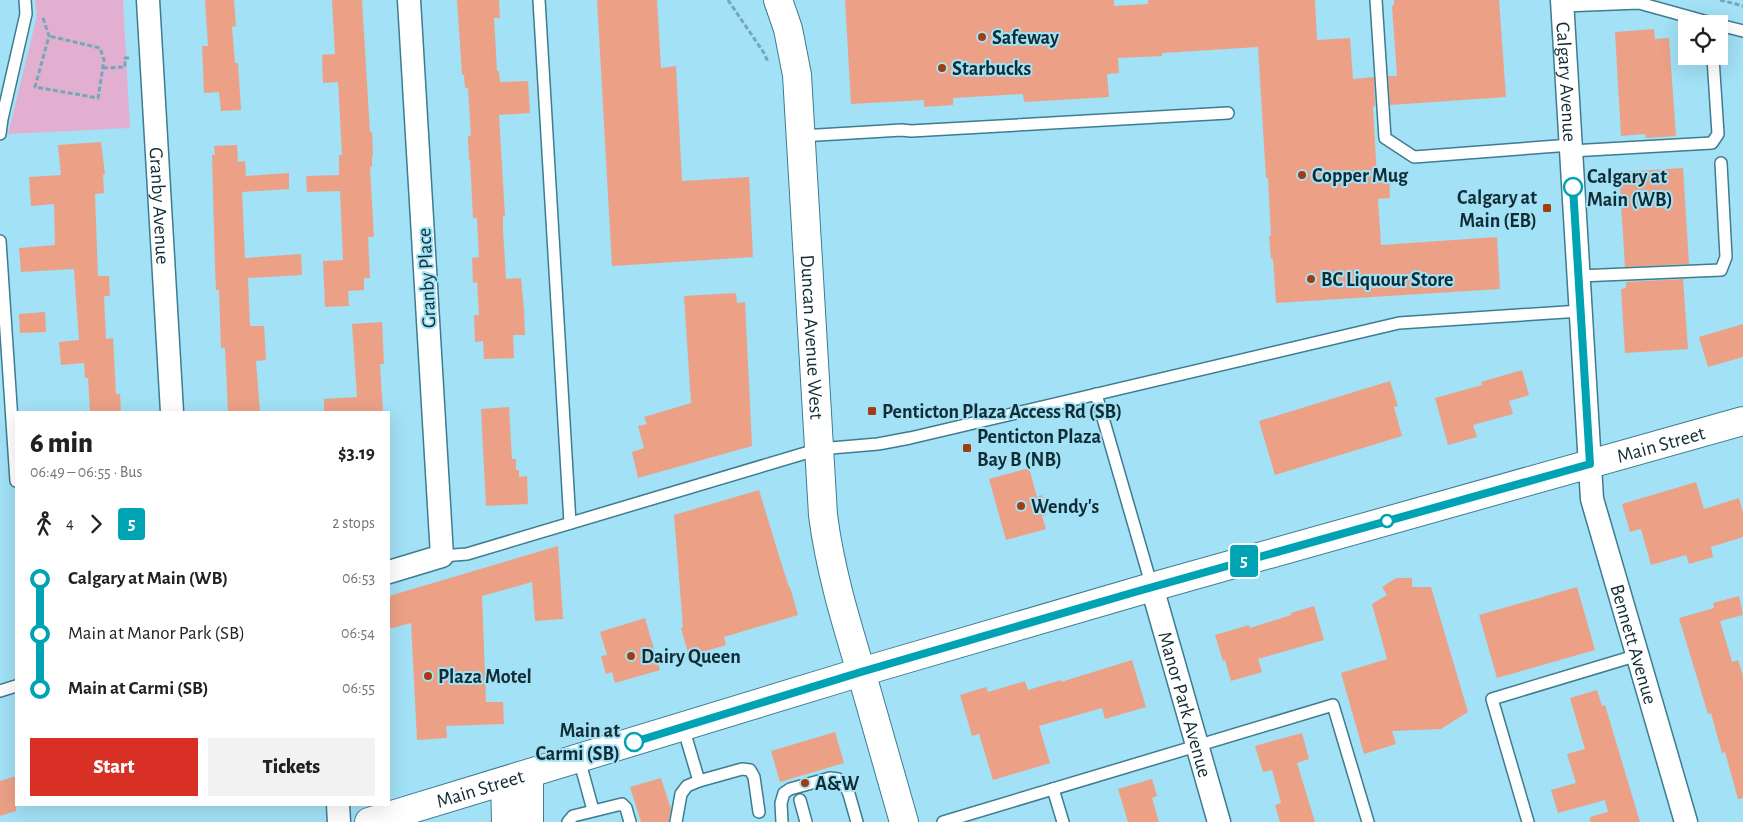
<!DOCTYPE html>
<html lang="en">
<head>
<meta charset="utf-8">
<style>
	body { margin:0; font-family:"Alegreya Sans",sans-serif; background:#f2f2f2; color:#202124; height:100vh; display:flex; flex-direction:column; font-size:19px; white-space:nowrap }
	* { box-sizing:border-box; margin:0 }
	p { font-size:16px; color:#757577 }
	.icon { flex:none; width:28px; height:28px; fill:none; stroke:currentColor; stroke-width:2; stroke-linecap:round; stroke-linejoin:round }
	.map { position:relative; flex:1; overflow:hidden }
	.side { position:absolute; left:15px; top:411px; width:375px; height:395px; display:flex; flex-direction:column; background:#fff; border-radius:0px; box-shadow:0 5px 20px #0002 }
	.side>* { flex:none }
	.badge { padding:0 10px; border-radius:4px; font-size:18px; line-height:32px }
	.fabs { position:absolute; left:1678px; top:15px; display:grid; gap:10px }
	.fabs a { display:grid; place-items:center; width:50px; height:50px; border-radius:0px; background:#fff; box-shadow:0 5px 20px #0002; font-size:25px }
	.map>.badge { position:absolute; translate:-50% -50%; box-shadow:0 0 0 2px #fff }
	.legs { display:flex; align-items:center; gap:8px; height:55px; padding:0 15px; font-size:16px }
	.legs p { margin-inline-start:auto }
	.summary { display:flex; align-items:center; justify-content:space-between; height:85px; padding:0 15px }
	h1 { font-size:28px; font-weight:800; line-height:38px }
	.primary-button { display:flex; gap:10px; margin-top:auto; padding:10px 15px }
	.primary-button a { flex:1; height:58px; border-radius:0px; background:#d93025; color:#fff; font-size:20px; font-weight:800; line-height:58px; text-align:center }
	.primary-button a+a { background:#f2f2f2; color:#202124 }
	ul { padding:0 15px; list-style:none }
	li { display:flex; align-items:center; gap:18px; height:55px; font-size:19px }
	li i { display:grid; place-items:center; width:8px; height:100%; margin:0 6px; background:currentColor }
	li i::after { content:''; width:12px; height:12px; margin:-6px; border:4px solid; border-radius:50%; background:#fff }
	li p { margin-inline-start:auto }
	li:first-child i { background:linear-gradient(#0000 50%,currentColor 0) }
	li:last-child i { background:linear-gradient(currentColor 50%,#0000 0) }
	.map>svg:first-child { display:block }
	.green { fill:#e3afd1 }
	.building { fill:#eca187 }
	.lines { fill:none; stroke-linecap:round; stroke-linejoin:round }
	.lane-casing { stroke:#3e7c8f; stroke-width:14 }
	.street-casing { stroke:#3e7c8f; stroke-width:25 }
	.secondary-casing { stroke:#3e7c8f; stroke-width:30 }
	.path { stroke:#74a8b8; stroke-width:3; stroke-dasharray:5 2.5; stroke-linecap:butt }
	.lane { stroke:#fff; stroke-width:11 }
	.street { stroke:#fff; stroke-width:22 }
	.secondary { stroke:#fff; stroke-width:28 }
	.line-1-casing { stroke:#fff; stroke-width:11 }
	.line-1 { stroke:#00a3b4; stroke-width:8 }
	.poi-dot { fill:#a23c12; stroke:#a2e1f6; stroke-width:2 }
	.stop-1-dot { fill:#fff; stroke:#00a3b4; stroke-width:2.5 }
	.labels { text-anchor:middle; stroke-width:4; stroke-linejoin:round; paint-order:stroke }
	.poi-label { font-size:20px; font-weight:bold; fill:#122c34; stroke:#a2e1f6; text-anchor:start }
	.street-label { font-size:20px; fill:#122c34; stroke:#a2e1f6 }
	.stop-label { font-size:20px; font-weight:bold; fill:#122c34; stroke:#a2e1f6; text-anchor:start }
</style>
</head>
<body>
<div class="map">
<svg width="1743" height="822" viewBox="0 0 1743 822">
	<rect width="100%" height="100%" fill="#a2e1f6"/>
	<polygon class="green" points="35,0 123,0 130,128 8,134 37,16"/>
	<g class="building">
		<polygon points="205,0 234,0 236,26 232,27 235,63 238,63 241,110 221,111 219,92 204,93 202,46 208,46"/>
		<polygon points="332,0 362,0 370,132 372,132 373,155 372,155 372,167 370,167 374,237 368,237 370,278 364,278 364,290 348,291 349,306 325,307 323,261 343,260 340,191 307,192 306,176 339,175 339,155 342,155 338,82 323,83 322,55 335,54"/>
		<polygon points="457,0 499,0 500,18 494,18 497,71 499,71 500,82 528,81 530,113 499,115 505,216 503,216 503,229 506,279 521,278 524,310 525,335 513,335 514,358 484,359 483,341 475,342 474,315 479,315 477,282 473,283 472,258 479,257 477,218 473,218 470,160 469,160 468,141 468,136 471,136 468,88 465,88 464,75 462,75"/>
		<polygon points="597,0 657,0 661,68 676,66 682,181 749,177 753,257 612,266"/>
		<polygon points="845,0 1114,0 1114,6 1148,4 1148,0 1315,0 1317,40 1350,38 1353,79 1374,77 1375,106 1373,107 1377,178 1389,177 1390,198 1378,199 1381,245 1497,237 1500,289 1276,303 1273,259 1271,259 1269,236 1271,236 1268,178 1266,178 1258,47 1162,53 1162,56 1118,58 1119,73 1107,74 1109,97 1024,102 1023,94 953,98 953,105 924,107 924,100 851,104"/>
		<polygon points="1394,0 1499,0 1506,97 1390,105 1388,76 1397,76 1392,6 1394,5"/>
		<polygon points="1654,29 1655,39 1669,38 1676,136 1646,138 1645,134 1621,136 1615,32"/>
		<polygon points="101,142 105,174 103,175 104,193 95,194 98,276 109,276 110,296 104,296 106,339 113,338 116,394 120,394 121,412 90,412 88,378 85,378 84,363 61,365 59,342 79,340 74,269 21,272 19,248 55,245 54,204 31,206 29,177 61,175 58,145"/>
		<polygon points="237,145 238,162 245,161 246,176 289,173 289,189 242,192 245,258 301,254 302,275 248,278 250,326 264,326 266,360 256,361 260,412 228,412 225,348 221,348 219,290 216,290 215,268 212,155 215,155 214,146"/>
		<polygon points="1683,168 1689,264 1625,267 1619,172"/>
		<polygon points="1683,279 1688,349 1625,353 1621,289 1626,288 1626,282"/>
		<polygon points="736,293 737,303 745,302 752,446 638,478 632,452 644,448 638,426 647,424 644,417 691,403 684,296"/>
		<polygon points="45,312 46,332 20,333 19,314"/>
		<polygon points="382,322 384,364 380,364 383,412 324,412 324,399 357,397 352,324"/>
		<polygon points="1743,324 1743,357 1708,367 1699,337"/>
		<polygon points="1522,370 1529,395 1509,401 1513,414 1473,425 1477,437 1448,445 1435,398 1482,385 1481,382"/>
		<polygon points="1390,381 1398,406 1394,407 1402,436 1275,475 1259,421"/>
		<polygon points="509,407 512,459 516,459 516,470 519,470 519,477 527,476 528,504 486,506 481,409"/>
		<polygon points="1029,468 1037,497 1042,495 1047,515 1042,516 1046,529 1006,540 989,479"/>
		<polygon points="1696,482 1704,509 1739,498 1743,513 1743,537 1711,547 1713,557 1689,564 1686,555 1651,565 1641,529 1630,532 1622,504"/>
		<polygon points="759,490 780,559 789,587 790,587 798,615 724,637 726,645 689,656 681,628 683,627 674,515"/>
		<polygon points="558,546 563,619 535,621 532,582 482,596 486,702 503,702 504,724 446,726 447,738 417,740 411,623 389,629 389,596"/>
		<polygon points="1396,578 1412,578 1412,587 1431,587 1468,712 1441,729 1392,731 1396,744 1364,754 1341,673 1387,659 1372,604 1387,595 1382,587"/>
		<polygon points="1577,587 1595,650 1497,678 1479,615"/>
		<polygon points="1739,596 1743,615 1720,621 1732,662 1738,660 1743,676 1743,798 1738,799 1725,752 1722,753 1711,713 1708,714 1679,618 1714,608 1713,603"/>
		<polygon points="1314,606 1324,640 1258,659 1262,672 1231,681 1225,660 1223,661 1215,635 1249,625 1250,628 1291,615 1291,613"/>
		<polygon points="645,618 660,670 615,683 612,672 606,674 601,656 607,655 600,632"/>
		<polygon points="1132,660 1146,707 1105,719 1102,708 1039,726 1050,763 993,780 979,734 972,736 960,695 986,687 988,692 1025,681 1028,690 1061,680 1061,682"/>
		<polygon points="1597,690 1602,706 1605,705 1640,822 1590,822 1590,817 1608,812 1605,800 1558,813 1551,790 1576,783 1567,754 1585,749 1570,698"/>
		<polygon points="835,732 844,763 780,782 771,751"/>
		<polygon points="1302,733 1309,759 1297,763 1315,822 1280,822 1275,805 1281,803 1272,770 1263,772 1255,746"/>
		<polygon points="16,776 16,811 0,816 0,781"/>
		<polygon points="661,778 671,809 669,822 641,822 630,787"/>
		<polygon points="1152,779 1157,796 1152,798 1159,822 1128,822 1118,789"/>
	</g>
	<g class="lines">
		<defs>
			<g id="lane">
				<polyline points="539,0 570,523"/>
				<polyline points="1376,0 1385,138 1414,157 1571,145"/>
				<polyline points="1563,6 1639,3 1715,24"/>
				<polyline points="1719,25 1743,31"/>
				<polyline points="0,134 2,119 26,14 25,0"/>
				<polyline points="801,136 902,130 911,131 1228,113"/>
				<polyline points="1571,151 1712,143 1718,134 1713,58"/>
				<polyline points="0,241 16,481"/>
				<polyline points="1579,276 1721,270 1726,257 1721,163"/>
				<polyline points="1096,394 1152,587"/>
				<polyline points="442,556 467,554 819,449 878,444 910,438 1399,323 1581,311"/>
				<polyline points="0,691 16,686"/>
				<polyline points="683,727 699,781 742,769 750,770 754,777 759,812"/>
				<polyline points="579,759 593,810"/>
				<polyline points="1053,789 1063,822"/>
				<polyline points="800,800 806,822"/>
				<polyline points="568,822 573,816 622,804 626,808 630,822"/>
				<polyline points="676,822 681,794 687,786 699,781"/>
				<polyline points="782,822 781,803 784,793 790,789 830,778 838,779 845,785 849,794 857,822"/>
				<polyline points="943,822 1333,705 1368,822"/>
				<polyline points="1528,822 1492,699 1638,655"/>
			</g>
			<g id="street">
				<path id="s1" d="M148,0L172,412"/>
				<path id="s2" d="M1562,0L1592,499L1686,822"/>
				<polyline points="389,572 442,556 409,0"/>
				<path id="s3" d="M1152,587L1219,822"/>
				<polyline points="338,805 339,822"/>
			</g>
			<g id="secondary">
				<path id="s4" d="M778,0L788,29L797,75L823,515C830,570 846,622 862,675C876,724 890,773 904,822"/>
				<polyline points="529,774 529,822"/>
				<polyline points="505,781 506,822"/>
				<path id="s5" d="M369,822L861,672L1152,587L1743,421"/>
			</g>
		</defs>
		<use href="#lane" class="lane-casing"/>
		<use href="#street" class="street-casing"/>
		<use href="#secondary" class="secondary-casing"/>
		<g class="path">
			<polyline points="728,0 764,53 768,62"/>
			<polyline points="1720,0 1743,6"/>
			<polyline points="43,18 49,36 35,87 98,98 104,60 100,48 49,36"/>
			<polyline points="103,68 125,67 125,58 130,58"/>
		</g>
		<use href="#lane" class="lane"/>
		<use href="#street" class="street"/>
		<use href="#secondary" class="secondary"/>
	</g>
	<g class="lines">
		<defs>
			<polyline id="line-1" points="634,742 861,672 1135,592 1590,464 1573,187"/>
		</defs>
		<use href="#line-1" class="line-1-casing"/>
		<use href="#line-1" class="line-1"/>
	</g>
	<g class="poi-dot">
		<circle cx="982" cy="37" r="5"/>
		<circle cx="942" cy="68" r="5"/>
		<circle cx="1302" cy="175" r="5"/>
		<rect x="1542" y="203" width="10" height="10" rx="2.5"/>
		<circle cx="1311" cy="279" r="5"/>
		<rect x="867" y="406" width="10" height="10" rx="2.5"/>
		<rect x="962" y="443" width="10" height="10" rx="2.5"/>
		<circle cx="1021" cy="506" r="5"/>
		<circle cx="631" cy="656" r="5"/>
		<circle cx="428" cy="676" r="5"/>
		<circle cx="805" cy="783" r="5"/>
	</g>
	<g class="stop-1-dot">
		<circle cx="1573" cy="187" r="9"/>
		<circle cx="1387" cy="521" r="6"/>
		<circle cx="634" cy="742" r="9"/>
	</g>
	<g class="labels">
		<g class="poi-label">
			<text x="992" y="44">Safeway</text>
			<text x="952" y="75">Starbucks</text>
			<text x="1312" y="182">Copper Mug</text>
			<text x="1537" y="204" text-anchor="end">Calgary at<tspan x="1537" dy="23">Main (EB)</tspan></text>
			<text x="1321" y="286">BC Liquour Store</text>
			<text x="882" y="418">Penticton Plaza Access Rd (SB)</text>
			<text x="977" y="443">Penticton Plaza<tspan x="977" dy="23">Bay B (NB)</tspan></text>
			<text x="1031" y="513">Wendy's</text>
			<text x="641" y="663">Dairy Queen</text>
			<text x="438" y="683">Plaza Motel</text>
			<text x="815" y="790">A&amp;W</text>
		</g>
		<g class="street-label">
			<text dy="7" stroke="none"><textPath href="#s2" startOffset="82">Calgary Avenue</textPath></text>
			<text dy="7" stroke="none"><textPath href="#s1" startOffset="206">Granby Avenue</textPath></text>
			<text transform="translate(426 278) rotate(-93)" y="7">Granby Place</text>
			<text dy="7" stroke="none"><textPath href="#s4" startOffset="340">Duncan Avenue West</textPath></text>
			<text dy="7" stroke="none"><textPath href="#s5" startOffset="1346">Main Street</textPath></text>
			<text dy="7" stroke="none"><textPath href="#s2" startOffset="651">Bennett Avenue</textPath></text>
			<text dy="7" stroke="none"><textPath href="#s3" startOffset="122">Manor Park Avenue</textPath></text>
			<text dy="7" stroke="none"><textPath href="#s5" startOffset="116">Main Street</textPath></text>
		</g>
		<g class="stop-label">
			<text x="1587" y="183">Calgary at<tspan x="1587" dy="23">Main (WB)</tspan></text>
			<text x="620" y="737" text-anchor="end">Main at<tspan x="620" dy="23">Carmi (SB)</tspan></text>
		</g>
	</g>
</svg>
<div class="fabs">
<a><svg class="icon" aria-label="locate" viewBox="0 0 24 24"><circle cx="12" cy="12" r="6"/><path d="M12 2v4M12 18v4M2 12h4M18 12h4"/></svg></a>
</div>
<b class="badge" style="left:1244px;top:561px;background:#00a3b4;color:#fff">5</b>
<section class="side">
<div class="summary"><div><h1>6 min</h1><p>06:49 – 06:55 · Bus</p></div><b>$3.19</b></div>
<div class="legs"><svg class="icon" aria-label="walk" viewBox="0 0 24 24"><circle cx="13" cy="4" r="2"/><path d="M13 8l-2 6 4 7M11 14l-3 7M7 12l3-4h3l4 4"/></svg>4<svg class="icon" aria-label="forward" viewBox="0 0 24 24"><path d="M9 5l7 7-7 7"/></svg><b class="badge" style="background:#00a3b4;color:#fff">5</b><p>2 stops</p></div>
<ul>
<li><i style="color:#00a3b4"></i><b>Calgary at Main (WB)</b><p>06:53</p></li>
<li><i style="color:#00a3b4"></i><span>Main at Manor Park (SB)</span><p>06:54</p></li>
<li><i style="color:#00a3b4"></i><b>Main at Carmi (SB)</b><p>06:55</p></li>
</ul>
<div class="primary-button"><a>Start</a><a>Tickets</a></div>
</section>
</div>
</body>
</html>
